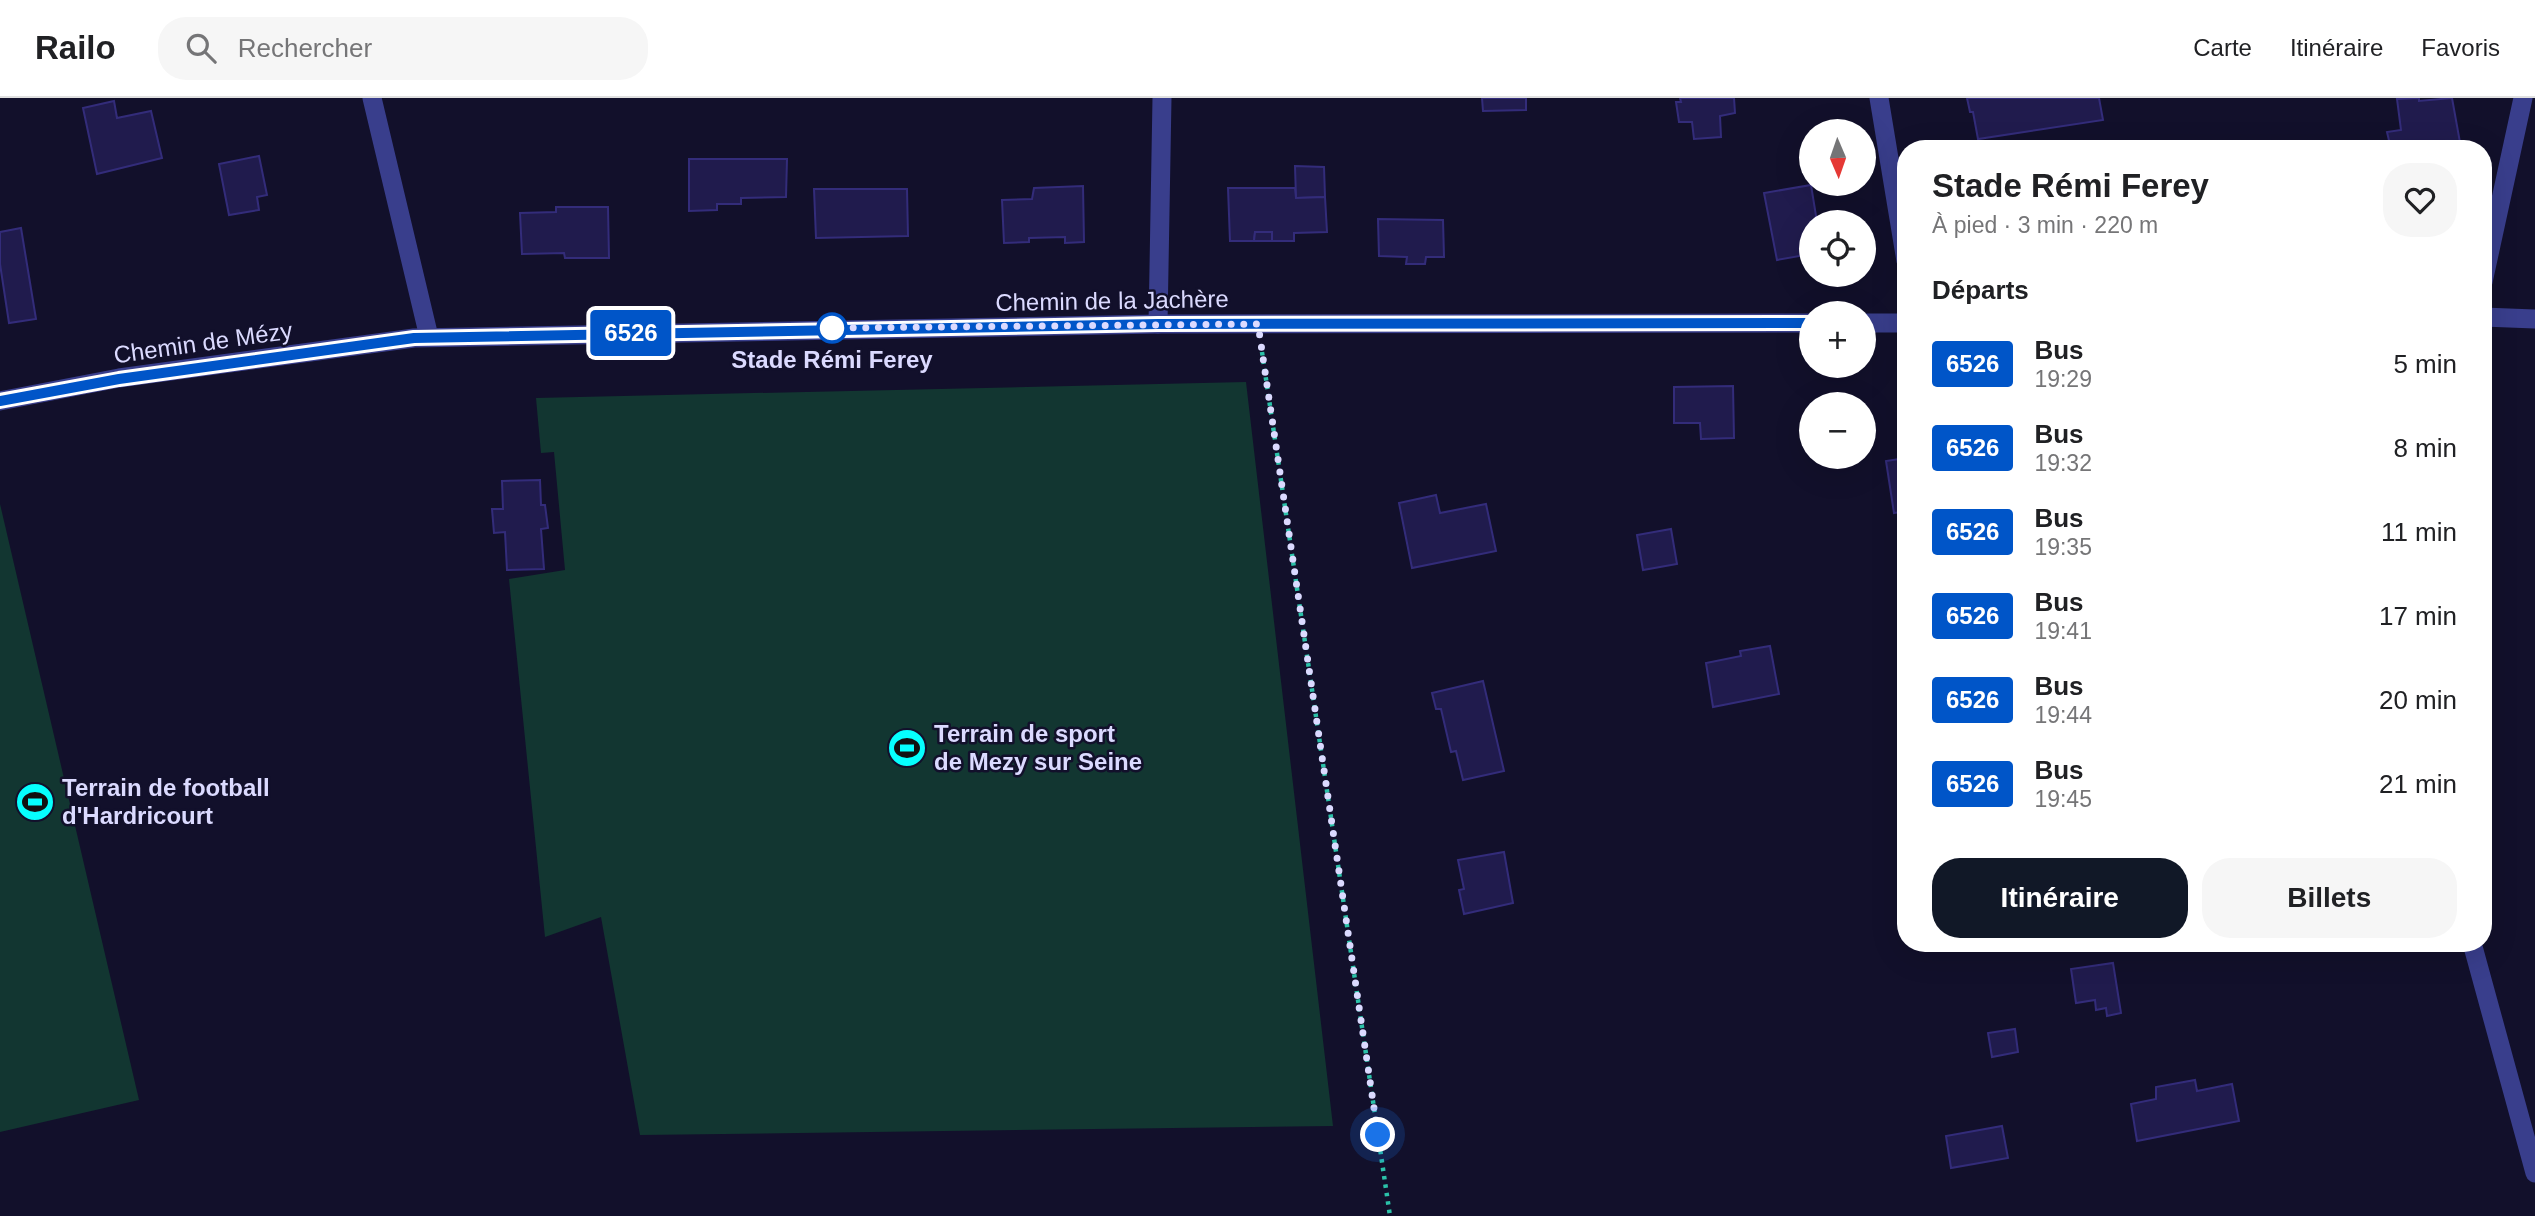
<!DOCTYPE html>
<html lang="fr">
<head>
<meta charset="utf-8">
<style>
	body { margin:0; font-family:Helvetica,sans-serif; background:#f6f6f6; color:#202124; height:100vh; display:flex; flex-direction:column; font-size:26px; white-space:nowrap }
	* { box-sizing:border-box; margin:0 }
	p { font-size:23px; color:#757577 }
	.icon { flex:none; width:38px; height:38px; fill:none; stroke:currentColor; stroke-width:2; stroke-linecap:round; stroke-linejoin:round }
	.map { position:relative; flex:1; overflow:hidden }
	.drawer { position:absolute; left:1897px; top:42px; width:595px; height:812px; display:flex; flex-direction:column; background:#fff; border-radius:28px; box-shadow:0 7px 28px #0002 }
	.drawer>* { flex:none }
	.badge { padding:0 14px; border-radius:5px; font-size:24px; line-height:46px }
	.needle { width:46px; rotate:178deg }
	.fabs { position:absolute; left:1799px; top:21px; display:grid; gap:14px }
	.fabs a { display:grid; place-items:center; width:77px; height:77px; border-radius:50%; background:#fff; box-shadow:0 7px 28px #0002; font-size:35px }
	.you { position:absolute; width:35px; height:35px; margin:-18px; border:5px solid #fff; border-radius:50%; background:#1a73e8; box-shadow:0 0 0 10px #1a73e833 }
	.map>.badge { position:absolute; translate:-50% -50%; box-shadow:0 0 0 4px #fff }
	h2 { padding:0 35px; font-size:26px; line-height:63px }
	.round { display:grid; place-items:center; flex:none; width:74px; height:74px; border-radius:28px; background:#f6f6f6 }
	.head { display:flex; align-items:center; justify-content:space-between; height:119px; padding:0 35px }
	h1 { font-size:33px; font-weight:700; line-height:52px }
	.cta { display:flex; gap:14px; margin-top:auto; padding:14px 35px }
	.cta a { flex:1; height:80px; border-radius:28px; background:#111827; color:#fff; font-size:28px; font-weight:700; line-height:80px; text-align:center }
	.cta a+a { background:#f6f6f6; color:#202124 }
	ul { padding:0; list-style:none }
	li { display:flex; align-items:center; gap:21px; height:84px; padding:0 35px }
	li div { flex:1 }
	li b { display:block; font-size:26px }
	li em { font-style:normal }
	li .badge { min-width:77px; font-weight:700; text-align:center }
	header { display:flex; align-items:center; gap:42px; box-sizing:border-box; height:98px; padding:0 35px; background:#fff; border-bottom:2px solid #e0e0e0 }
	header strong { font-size:33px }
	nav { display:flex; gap:38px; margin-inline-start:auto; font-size:24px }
	.search { width:490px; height:63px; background:#f6f6f6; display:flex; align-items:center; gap:18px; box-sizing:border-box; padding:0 24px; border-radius:28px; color:#757577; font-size:26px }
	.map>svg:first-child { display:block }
	.green { fill:#123631 }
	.building { fill:#201b4d; stroke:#332c7a; stroke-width:2 }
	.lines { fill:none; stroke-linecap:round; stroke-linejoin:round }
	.path { stroke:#2bc2a9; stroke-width:4.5; stroke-dasharray:3.5 5; stroke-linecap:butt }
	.minor { stroke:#393e8c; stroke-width:19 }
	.line-casing { stroke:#fff; stroke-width:16 }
	.line { stroke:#0055c8; stroke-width:10 }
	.walk { stroke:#dbdaff; stroke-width:7; stroke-dasharray:0 12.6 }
	.stop-dot { fill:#fff; stroke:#0055c8; stroke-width:3.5 }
	.labels { text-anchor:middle; stroke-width:5; stroke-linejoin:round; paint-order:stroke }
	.street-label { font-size:24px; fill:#dbdaff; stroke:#12102b }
	.stop-label { font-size:24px; font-weight:bold; fill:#dbdaff; stroke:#12102b }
	.poi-label { font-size:24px; font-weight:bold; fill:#dbdaff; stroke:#12102b; text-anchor:start }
</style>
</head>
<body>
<header>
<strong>Railo</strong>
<div class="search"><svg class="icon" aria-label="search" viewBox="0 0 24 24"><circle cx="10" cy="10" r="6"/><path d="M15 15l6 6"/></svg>Rechercher</div>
<nav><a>Carte</a><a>Itinéraire</a><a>Favoris</a></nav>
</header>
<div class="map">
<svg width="2535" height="1118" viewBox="0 0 2535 1118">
	<rect width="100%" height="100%" fill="#12102b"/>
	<g class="green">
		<polygon points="1246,284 1333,1028 640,1037 601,819 545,839 509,481 565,472 554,354 541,355 536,300"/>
		<polygon points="0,406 139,1002 0,1034"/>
	</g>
	<g class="building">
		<polygon points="1482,0 1526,0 1526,12 1483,13"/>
		<polygon points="1680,0 1734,0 1735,15 1720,18 1721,39 1694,41 1692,24 1679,24 1676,4 1681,4"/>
		<polygon points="1967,0 2099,0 2103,22 1978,41 1973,14 1970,14"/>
		<polygon points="2419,0 2419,3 2452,0 2461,50 2391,51 2387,34 2401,32 2397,1"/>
		<polygon points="114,3 117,20 151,13 162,60 97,76 83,10"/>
		<polygon points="259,58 267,97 257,99 259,112 229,117 219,66"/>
		<polygon points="689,61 787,61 786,99 741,100 741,106 717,106 717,112 689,113"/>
		<polygon points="1295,68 1324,69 1325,99 1296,100"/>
		<polygon points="1811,87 1817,124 1811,124 1811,156 1777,162 1764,95"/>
		<polygon points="1083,88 1084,144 1065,145 1065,139 1029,140 1029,144 1004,145 1002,102 1032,101 1034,90"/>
		<polygon points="1228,90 1295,90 1296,100 1325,99 1327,134 1294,135 1294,143 1272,143 1272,134 1255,134 1254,143 1230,143"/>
		<polygon points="814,91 907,91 908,138 816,140"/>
		<polygon points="556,109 608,109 609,160 565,160 564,155 522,156 520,115 556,114"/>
		<polygon points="1378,121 1443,122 1444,159 1426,159 1425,166 1406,166 1407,159 1379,158"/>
		<polygon points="21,130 36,221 9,225 0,166 0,134"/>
		<polygon points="1255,134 1272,134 1272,143 1254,143"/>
		<polygon points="1733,288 1734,340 1701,341 1700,325 1674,325 1674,289"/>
		<polygon points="1906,360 1906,413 1894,415 1886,363"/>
		<polygon points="540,382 541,407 545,407 548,430 541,431 544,471 507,472 505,434 494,435 492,411 503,411 502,383"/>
		<polygon points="1436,397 1440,415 1486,406 1496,453 1412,470 1399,405"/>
		<polygon points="1671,431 1677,466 1643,472 1637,437"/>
		<polygon points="1770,548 1779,596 1713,609 1706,565 1741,558 1740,553"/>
		<polygon points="1483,583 1504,673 1463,682 1456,653 1451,654 1441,611 1436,611 1432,595"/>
		<polygon points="1504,754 1513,805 1464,816 1459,792 1464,791 1458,762"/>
		<polygon points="2113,865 2121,915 2107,918 2106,910 2096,912 2095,902 2076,905 2071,871"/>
		<polygon points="2015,931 2018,954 1992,959 1988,935"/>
		<polygon points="2195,982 2197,993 2232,986 2239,1023 2137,1043 2131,1006 2156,1001 2156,989"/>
		<polygon points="2002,1028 2008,1060 1951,1070 1946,1038"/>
	</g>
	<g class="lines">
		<polyline class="path" points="1262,254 1390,1118"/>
		<g class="minor">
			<polyline points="372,0 429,239"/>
			<polyline points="1879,0 1906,163"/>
			<polyline points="2483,184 2523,0"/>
			<polyline points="2483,219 2535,221"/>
			<polyline points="1864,225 1906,225"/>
			<polyline points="1158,226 1162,0"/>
			<polyline points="0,303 119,280 414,240 1158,226 1811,225"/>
			<polyline points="2472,845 2535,1075"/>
		</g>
	</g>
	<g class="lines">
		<defs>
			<polyline id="line" points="0,303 119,281 414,240 1158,226 1811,225"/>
		</defs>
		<use href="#line" class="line-casing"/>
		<use href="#line" class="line"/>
		<polyline class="walk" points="832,230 830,230 1258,226 1378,1037"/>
	</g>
	<defs>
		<symbol id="stadium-disc" viewBox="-11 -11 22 22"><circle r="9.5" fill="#06fffe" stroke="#12102b"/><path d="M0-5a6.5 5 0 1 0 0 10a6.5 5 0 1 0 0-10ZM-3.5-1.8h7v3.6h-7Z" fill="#111"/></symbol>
	</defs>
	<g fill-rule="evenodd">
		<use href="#stadium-disc" x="885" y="628" width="44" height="44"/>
		<use href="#stadium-disc" x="13" y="682" width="44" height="44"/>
	</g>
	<circle class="stop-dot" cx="832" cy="230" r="14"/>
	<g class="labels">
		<g class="street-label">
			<text transform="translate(1112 203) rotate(-1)" y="8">Chemin de la Jachère</text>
			<text transform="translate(203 245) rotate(-8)" y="8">Chemin de Mézy</text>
		</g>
		<g class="stop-label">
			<text x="832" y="270">Stade Rémi Ferey</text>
		</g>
		<g class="poi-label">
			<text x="934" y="644">Terrain de sport<tspan x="934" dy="28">de Mezy sur Seine</tspan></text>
			<text x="62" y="698">Terrain de football<tspan x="62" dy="28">d'Hardricourt</tspan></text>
		</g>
	</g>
</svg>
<div class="fabs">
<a><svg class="needle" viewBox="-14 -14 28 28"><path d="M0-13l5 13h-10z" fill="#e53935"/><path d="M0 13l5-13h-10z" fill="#757577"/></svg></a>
<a><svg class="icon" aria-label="locate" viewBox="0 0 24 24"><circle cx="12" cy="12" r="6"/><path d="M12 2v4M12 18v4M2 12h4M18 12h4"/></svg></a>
<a>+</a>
<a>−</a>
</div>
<div class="you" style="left:1378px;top:1037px"></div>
<b class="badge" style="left:631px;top:235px;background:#0055c8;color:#fff">6526</b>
<section class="drawer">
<div class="head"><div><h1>Stade Rémi Ferey</h1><p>À pied · 3 min · 220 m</p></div><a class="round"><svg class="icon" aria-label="heart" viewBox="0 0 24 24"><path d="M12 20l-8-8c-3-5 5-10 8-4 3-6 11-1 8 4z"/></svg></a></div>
<h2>Départs</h2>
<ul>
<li><span class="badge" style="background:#0055c8;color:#fff">6526</span><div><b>Bus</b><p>19:29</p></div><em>5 min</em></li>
<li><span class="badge" style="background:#0055c8;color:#fff">6526</span><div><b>Bus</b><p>19:32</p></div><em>8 min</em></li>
<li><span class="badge" style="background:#0055c8;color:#fff">6526</span><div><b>Bus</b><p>19:35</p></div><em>11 min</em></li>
<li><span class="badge" style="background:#0055c8;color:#fff">6526</span><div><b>Bus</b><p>19:41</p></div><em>17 min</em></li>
<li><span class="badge" style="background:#0055c8;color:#fff">6526</span><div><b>Bus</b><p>19:44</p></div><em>20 min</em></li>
<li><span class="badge" style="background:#0055c8;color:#fff">6526</span><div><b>Bus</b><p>19:45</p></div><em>21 min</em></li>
</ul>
<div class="cta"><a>Itinéraire</a><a>Billets</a></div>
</section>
</div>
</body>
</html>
